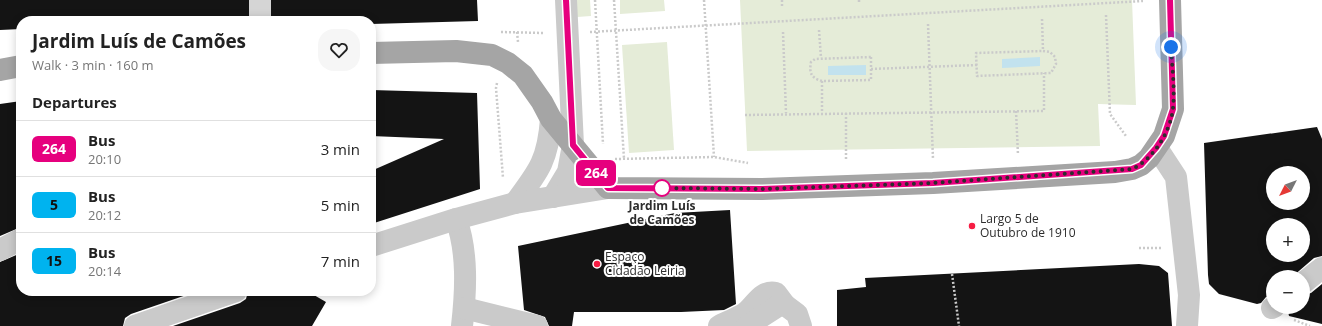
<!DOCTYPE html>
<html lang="en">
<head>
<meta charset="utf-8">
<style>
	body { margin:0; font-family:"Open Sans",sans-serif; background:#f6f6f6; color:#222; height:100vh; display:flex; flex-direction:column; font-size:15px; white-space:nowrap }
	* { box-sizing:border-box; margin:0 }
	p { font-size:13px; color:#767676 }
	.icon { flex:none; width:22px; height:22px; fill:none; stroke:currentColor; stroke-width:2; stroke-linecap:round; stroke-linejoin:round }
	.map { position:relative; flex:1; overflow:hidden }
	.details { position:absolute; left:16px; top:16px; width:360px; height:280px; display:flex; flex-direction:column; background:#fff; border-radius:16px; box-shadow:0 2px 10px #0003 }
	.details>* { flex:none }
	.badge { padding:0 8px; border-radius:6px; font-size:14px; line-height:26px }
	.needle { width:26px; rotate:228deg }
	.buttons { position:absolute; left:1266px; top:166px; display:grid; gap:8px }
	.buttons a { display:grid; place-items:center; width:44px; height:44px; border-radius:50%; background:#fff; box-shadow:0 2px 10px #0003; font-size:20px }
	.you { position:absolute; width:20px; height:20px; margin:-10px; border:3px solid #fff; border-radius:50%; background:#1a73e8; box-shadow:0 0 0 6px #1a73e833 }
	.map>.badge { position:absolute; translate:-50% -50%; box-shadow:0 0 0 2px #fff }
	h2 { padding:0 16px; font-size:15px; line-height:36px }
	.round { display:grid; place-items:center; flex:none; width:42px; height:42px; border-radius:16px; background:#f6f6f6 }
	.overview { display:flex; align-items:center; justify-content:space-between; height:68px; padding:0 16px }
	h1 { font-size:19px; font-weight:700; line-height:30px }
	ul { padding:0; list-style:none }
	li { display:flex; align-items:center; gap:12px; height:56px; padding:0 16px; border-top:1px solid #e0e0e0 }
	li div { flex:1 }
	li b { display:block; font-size:15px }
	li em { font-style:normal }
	li .badge { min-width:44px; font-weight:700; text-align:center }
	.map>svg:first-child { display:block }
	.green { fill:#e5ecd8 }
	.water { fill:#c2e2ee }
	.building { fill:#141414; fill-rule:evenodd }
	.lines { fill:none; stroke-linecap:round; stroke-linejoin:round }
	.minor-tunnel { stroke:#d5d5d5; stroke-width:22; stroke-dasharray:22 11; stroke-linecap:butt }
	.path { stroke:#cacaca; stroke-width:2.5; stroke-dasharray:2 2; stroke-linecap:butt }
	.minor { stroke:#cacaca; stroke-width:22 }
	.major { stroke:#a5a5a5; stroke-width:22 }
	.line-casing { stroke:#fff; stroke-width:9 }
	.line { stroke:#e6007e; stroke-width:6 }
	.walk { stroke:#2d2d2d; stroke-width:4; stroke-dasharray:0 7.2 }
	.stop-dot { fill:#fff; stroke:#e6007e; stroke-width:2 }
	.poi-dot { fill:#f61c43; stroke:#fff; stroke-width:1.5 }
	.labels { text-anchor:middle; stroke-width:4; stroke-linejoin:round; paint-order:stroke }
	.stop-label { font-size:12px; font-weight:bold; fill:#2d2d2d; stroke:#fff }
	.poi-label { font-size:12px; fill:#2d2d2d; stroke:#fff; text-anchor:start }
</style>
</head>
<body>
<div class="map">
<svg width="1322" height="326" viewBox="0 0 1322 326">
	<rect width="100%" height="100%" fill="#fff"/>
	<g class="green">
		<polygon points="576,0 590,0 591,16 577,17"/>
		<polygon points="620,0 664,0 665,11 620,14"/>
		<polygon points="740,0 1132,0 1136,105 1098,104 1100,146 747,151"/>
		<polygon points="667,42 674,150 629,153 622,45"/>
	</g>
	<g class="water">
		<polygon points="1040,57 1040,66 1002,68 1002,59"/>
		<polygon points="866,65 866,75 828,75 828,66"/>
	</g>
	<g class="building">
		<polygon points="0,0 477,0 478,21 371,24 371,21 21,21 21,29 0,30"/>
		<polygon points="371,90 477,93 480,189 371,224 371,171 444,139 371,136"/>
		<polygon points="21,101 21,227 0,236 0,104"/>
		<path d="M1317,127L1322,139V256L1314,258L1292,277H1273V295L1266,297L1261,303L1257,304L1219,294L1209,284L1208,275L1204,143ZM1273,173H1303V203H1273ZM1273,225H1303V255H1273Z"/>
		<polygon points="730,210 736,304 724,310 681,312 574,312 572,326 549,326 545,317 524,310 518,246 675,213"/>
		<polygon points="21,253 21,291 198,291 131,314 125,318 123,326 0,326 0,262"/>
		<polygon points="1139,264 1159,266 1168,273 1172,326 837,326 837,290 866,287 865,278"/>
		<polygon points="1322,284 1322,324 1289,316 1287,307 1303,307 1303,295 1311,293"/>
		<polygon points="248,291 307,291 326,302 312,326 173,326 240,303 246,299"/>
	</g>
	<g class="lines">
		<polyline class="minor-tunnel" points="260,0 260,21"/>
		<g class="path">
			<polyline points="595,0 603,144"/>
			<polyline points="614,0 624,159"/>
			<polyline points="704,0 714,157"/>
			<polyline points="782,0 782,7"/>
			<polyline points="859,0 859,3"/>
			<polyline points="1106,15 1110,114 1126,136"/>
			<polyline points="1042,19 1043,51"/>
			<polyline points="928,24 933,159"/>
			<polyline points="819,30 821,58"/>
			<polyline points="501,32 544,33"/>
			<polyline points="517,32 518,42"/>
			<polyline points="590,32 1143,1"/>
			<polyline points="783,32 786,113"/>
			<polygon points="1043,51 1050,52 1055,57 1056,64 1051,73 977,76 976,53"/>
			<path d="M871,57V80L822,81C811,78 809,73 811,62L815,59Z"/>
			<polyline points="871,69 977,65"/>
			<polyline points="822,81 822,113"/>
			<polyline points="497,83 496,88 503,178"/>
			<polyline points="1016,111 1018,155"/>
			<polyline points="846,113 846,161"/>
			<polyline points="745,115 1044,111 1044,73"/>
			<polyline points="615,159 714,157 748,163"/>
			<polyline points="1139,248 1161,248"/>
			<polyline points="952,274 959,326"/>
			<polyline points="1294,320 1310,326"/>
		</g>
		<g class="minor">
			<polyline points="1157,148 1176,177 1189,295 1187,326"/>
			<polyline points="553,197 568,172 573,145 566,0"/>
			<path d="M515,203C539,171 548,160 551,119"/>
			<path d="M456,219C468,252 466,291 462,326"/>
			<polyline points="371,246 456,219 515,203 608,188"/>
			<polyline points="0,250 21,239"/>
			<polyline points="1303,283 1322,268"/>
			<polyline points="464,308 537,326"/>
			<polyline points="1272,308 1274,307"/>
			<polyline points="135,326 236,291"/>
			<path d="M719,326C727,322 737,318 745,313C756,305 760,290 776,293L785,305"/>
			<polyline points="747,326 778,306 785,305 797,314 801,326"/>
		</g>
		<g class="major">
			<polyline points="371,53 456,51 492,55 508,63 523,75 542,102 551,119 608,188 762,189 933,183 1115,172 1132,169 1141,165 1149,158 1164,136 1173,109 1170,0"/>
			<polyline points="0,70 21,66"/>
		</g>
	</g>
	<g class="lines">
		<defs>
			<polyline id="line" points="566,0 573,145 608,188 762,189 933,183 1132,169 1141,165 1156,148 1164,136 1173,109 1170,0"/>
		</defs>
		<use href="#line" class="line-casing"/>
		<use href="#line" class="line"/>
		<path class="walk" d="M662,188L762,189L933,183L1132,169C1153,160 1171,131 1173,108C1175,88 1172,66 1171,47"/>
	</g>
	<circle class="stop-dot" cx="662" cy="188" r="8"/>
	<g class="poi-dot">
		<circle cx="972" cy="226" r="4"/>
		<circle cx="597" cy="264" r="4"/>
	</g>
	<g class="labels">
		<g class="stop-label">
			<text x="662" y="210">Jardim Luís<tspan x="662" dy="14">de Camões</tspan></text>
		</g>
		<g class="poi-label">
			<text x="980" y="223">Largo 5 de<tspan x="980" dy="14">Outubro de 1910</tspan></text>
			<text x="605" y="261">Espaço<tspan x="605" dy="14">Cidadão Leiria</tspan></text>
		</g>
	</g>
</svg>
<div class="buttons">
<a><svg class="needle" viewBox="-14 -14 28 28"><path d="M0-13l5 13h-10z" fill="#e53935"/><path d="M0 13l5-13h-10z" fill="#767676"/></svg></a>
<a>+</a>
<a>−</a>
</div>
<div class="you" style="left:1171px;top:47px"></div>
<b class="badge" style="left:596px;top:173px;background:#e6007e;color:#fff">264</b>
<section class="details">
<div class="overview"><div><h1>Jardim Luís de Camões</h1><p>Walk · 3 min · 160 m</p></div><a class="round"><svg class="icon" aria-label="heart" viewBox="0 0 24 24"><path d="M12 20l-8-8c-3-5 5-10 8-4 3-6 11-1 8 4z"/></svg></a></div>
<h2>Departures</h2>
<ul>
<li><span class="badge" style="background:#e6007e;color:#fff">264</span><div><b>Bus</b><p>20:10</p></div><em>3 min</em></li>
<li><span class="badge" style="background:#00b3ef;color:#111">5</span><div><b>Bus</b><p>20:12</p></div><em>5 min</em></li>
<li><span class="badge" style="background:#00b3ef;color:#111">15</span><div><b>Bus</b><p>20:14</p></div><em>7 min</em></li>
</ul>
</section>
</div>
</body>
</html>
